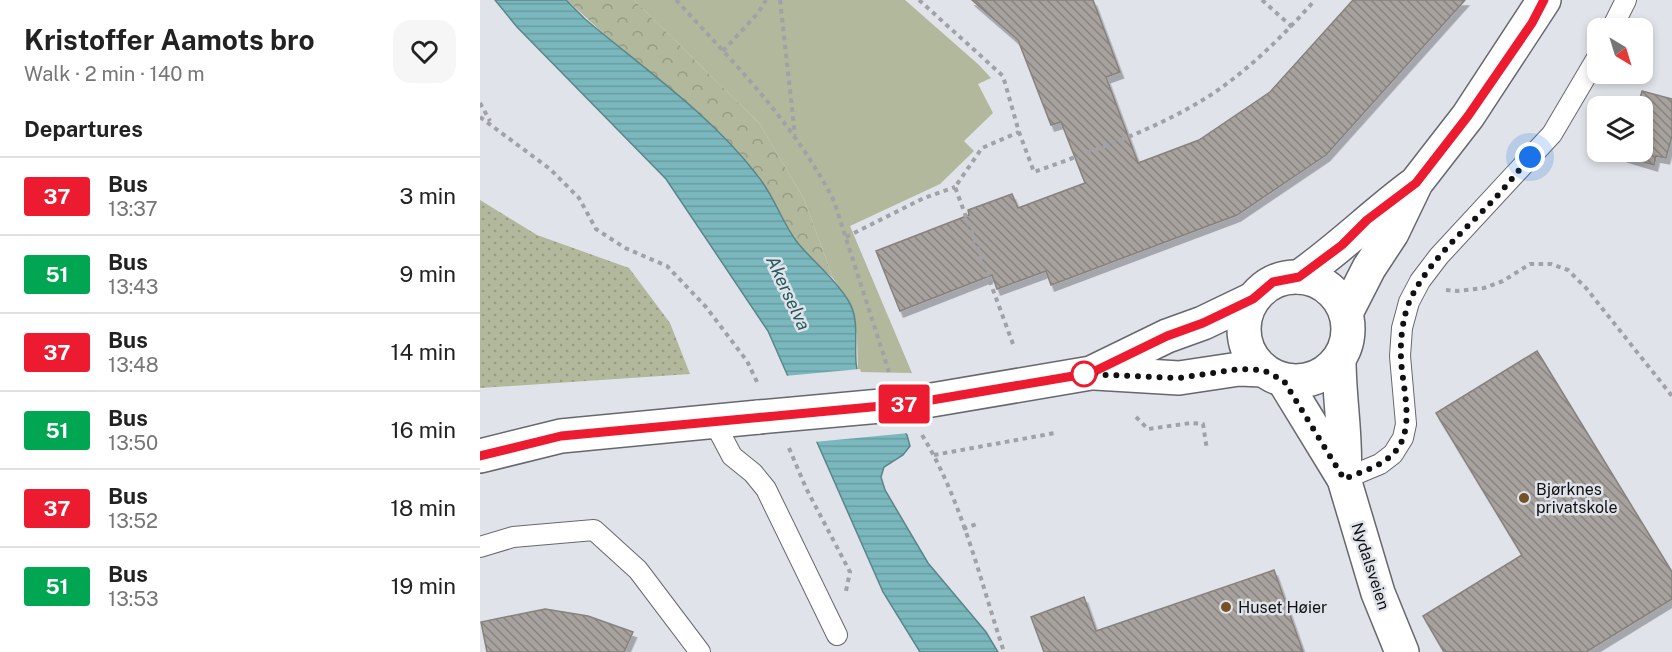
<!DOCTYPE html>
<html lang="en">
<head>
<meta charset="utf-8">
<style>
	body { margin:0; font-family:"Public Sans",sans-serif; background:#f6f6f6; color:#222; height:100vh; display:flex; flex-direction:column; font-size:22px; white-space:nowrap }
	* { box-sizing:border-box; margin:0 }
	p { font-size:20px; color:#767676 }
	.icon { flex:none; width:33px; height:33px; fill:none; stroke:currentColor; stroke-width:2; stroke-linecap:round; stroke-linejoin:round }
	.map { position:relative; flex:1; overflow:hidden }
	.side { display:flex; flex-direction:column; background:#fff; width:480px }
	.side>* { flex:none }
	.badge { padding:0 12px; border-radius:4px; font-size:21px; line-height:39px }
	.needle { width:39px; rotate:142deg }
	.controls { position:absolute; left:1107px; top:18px; display:grid; gap:12px }
	.controls a { display:grid; place-items:center; width:66px; height:66px; border-radius:12px; background:#fff; box-shadow:0 3px 9px #0003; font-size:30px }
	.you { position:absolute; width:30px; height:30px; margin:-15px; border:4px solid #fff; border-radius:50%; background:#1a73e8; box-shadow:0 0 0 9px #1a73e833 }
	.map>.badge { position:absolute; translate:-50% -50%; box-shadow:0 0 0 3px #fff }
	h2 { padding:0 24px; font-size:22px; line-height:54px }
	.round { display:grid; place-items:center; flex:none; width:63px; height:63px; border-radius:18px; background:#f6f6f6 }
	.overview { display:flex; align-items:center; justify-content:space-between; height:102px; padding:0 24px }
	h1 { font-size:28px; font-weight:700; line-height:45px }
	ul { padding:0; list-style:none }
	li { display:flex; align-items:center; gap:18px; height:78px; padding:0 24px; border-top:2px solid #e0e0e0 }
	li div { flex:1 }
	li b { display:block; font-size:22px }
	li em { font-style:normal }
	li .badge { min-width:66px; font-weight:700; text-align:center }
	main { display:flex; flex:1; min-height:0 }
	.map>svg:first-child { display:block }
	.grass { fill:url(#grass-dots) }
	.forest { fill:url(#forest-crowns) }
	.green { fill:#b1b89b }
	.water { fill:url(#water-rules); stroke:#5a868a; stroke-width:1.5 }
	.pier { fill:#e0e3e9 }
	.building { fill:url(#building-back-hatch); stroke:#88827e; stroke-width:1.5; filter:url(#shadow) }
	.lines { fill:none; stroke-linecap:round; stroke-linejoin:round }
	.service-casing { stroke:#66686e; stroke-width:22 }
	.minor-casing { stroke:#66686e; stroke-width:36 }
	.tertiary-casing { stroke:#66686e; stroke-width:36 }
	.path { stroke:#a0a2a7; stroke-width:4; stroke-dasharray:4.5 4.5; stroke-linecap:butt }
	.service { stroke:#fff; stroke-width:20 }
	.minor { stroke:#fff; stroke-width:33 }
	.tertiary { stroke:#fff; stroke-width:33 }
	.tertiary-bridge-casing { stroke:#66686e; stroke-width:36; stroke-linecap:butt }
	.tertiary-bridge { stroke:#fff; stroke-width:33 }
	.line-casing { stroke:#fff; stroke-width:14 }
	.line { stroke:#ed1b2f; stroke-width:9 }
	.walk { stroke:#101113; stroke-width:6; stroke-dasharray:0 10.8 }
	.stop-dot { fill:#fff; stroke:#ed1b2f; stroke-width:3 }
	.poi-dot { fill:#735129; stroke:#e0e3e9; stroke-width:2 }
	.labels { text-anchor:middle; stroke-width:5; stroke-linejoin:round; paint-order:stroke }
	.poi-label { font-size:16px; fill:#101113; stroke:#e0e3e9; text-anchor:start }
	.street-label { font-size:16px; fill:#101113; stroke:#e0e3e9 }
	.water-label { font-size:18px; font-style:italic; fill:#245a5e; stroke:#e0e3e9 }
</style>
</head>
<body>
<main>
<section class="side">
<div class="overview"><div><h1>Kristoffer Aamots bro</h1><p>Walk · 2 min · 140 m</p></div><a class="round"><svg class="icon" aria-label="heart" viewBox="0 0 24 24"><path d="M12 20l-8-8c-3-5 5-10 8-4 3-6 11-1 8 4z"/></svg></a></div>
<h2>Departures</h2>
<ul>
<li><span class="badge" style="background:#ed1b2f;color:#fff">37</span><div><b>Bus</b><p>13:37</p></div><em>3 min</em></li>
<li><span class="badge" style="background:#00a651;color:#fff">51</span><div><b>Bus</b><p>13:43</p></div><em>9 min</em></li>
<li><span class="badge" style="background:#ed1b2f;color:#fff">37</span><div><b>Bus</b><p>13:48</p></div><em>14 min</em></li>
<li><span class="badge" style="background:#00a651;color:#fff">51</span><div><b>Bus</b><p>13:50</p></div><em>16 min</em></li>
<li><span class="badge" style="background:#ed1b2f;color:#fff">37</span><div><b>Bus</b><p>13:52</p></div><em>18 min</em></li>
<li><span class="badge" style="background:#00a651;color:#fff">51</span><div><b>Bus</b><p>13:53</p></div><em>19 min</em></li>
</ul>
</section>
<div class="map">
<svg width="1192" height="652" viewBox="0 0 1192 652">
	<defs>
		<pattern id="grass-dots" width="8" height="8" patternUnits="userSpaceOnUse" patternTransform="scale(1.5)"><rect width="8" height="8" fill="#b1b89b"/><path d="M2 2h.1M6 6h.1" fill="none" stroke="#979d85" stroke-width="1.8" stroke-linecap="round"/></pattern>
		<pattern id="forest-crowns" width="20" height="18" patternUnits="userSpaceOnUse" patternTransform="scale(1.5)"><rect width="20" height="18" fill="#b1b89b"/><path d="M2 6a3 3 0 1 1 6 0M12 15a3 3 0 1 1 6 0" fill="none" stroke="#979d85"/></pattern>
		<pattern id="water-rules" width="6" height="5" patternUnits="userSpaceOnUse" patternTransform="scale(1.5)"><rect width="6" height="5" fill="#7ab8bd"/><path d="M0 2.5h6" fill="none" stroke="#689da2"/></pattern>
		<pattern id="building-back-hatch" width="6" height="6" patternUnits="userSpaceOnUse" patternTransform="scale(1.5)"><rect width="6" height="6" fill="#a8a29e"/><path d="M-1 5l2 2M0 0l6 6M5-1l2 2" fill="none" stroke="#878380"/></pattern>
		<filter id="shadow"><feDropShadow dx="3.5" dy="6" stdDeviation="0" flood-color="#0004"/></filter>
	</defs>
	<rect width="100%" height="100%" fill="#e0e3e9"/>
	<polygon class="grass" points="0,200 57,235 149,268 190,323 210,374 0,388"/>
	<polygon class="forest" points="87,0 154,0 279,123 324,199 353,278 335,263 315,240 279,176"/>
	<polygon class="green" points="154,0 425,0 499,65 511,78 498,84 513,113 484,141 494,151 460,184 370,226 432,373 378,372 377,335 370,302 353,278 324,199 279,123"/>
	<path class="water" d="M15,0H86L105,19C163,68 230,114 277,175C294,195 301,221 317,242C333,262 354,277 368,300C384,325 368,359 382,384C391,402 415,418 427,435L430,446L423,455L404,467L401,477L405,490L448,563L506,632L518,652H440L403,592L288,331L186,179L37,27Z"/>
	<polygon class="pier" points="380,369 385,384 400,407 422,423 429,433 334,442 305,376"/>
	<g class="building">
		<polygon points="492,0 613,0 640,72 626,77 658,163 719,140 790,92 873,0 985,0 846,155 757,215 571,285 566,271 517,289 512,275 420,311 396,251 489,215 488,210 532,194 538,208 605,183 581,122 571,125 538,40"/>
		<polygon points="1162,91 1192,99 1192,136 1186,158 1176,156 1174,165 1144,156 1145,152 1162,152 1162,106 1158,106"/>
		<polygon points="1057,351 1192,572 1192,599 1106,652 964,652 943,616 1042,555 956,413"/>
		<polygon points="794,570 823,652 564,652 551,617 604,597 616,631"/>
		<polygon points="65,609 108,616 153,632 144,652 7,652 1,622"/>
	</g>
	<g class="lines">
		<defs>
			<g id="service">
				<polyline points="1132,28 1146,0"/>
				<polyline points="234,422 252,456 273,473 286,489 357,635"/>
				<polyline points="864,479 900,464 913,454 923,438 926,424 920,356 922,328 929,302 940,281 959,256 1072,134 1118,56"/>
				<polyline points="0,547 33,537 114,530 158,570 220,652"/>
			</g>
			<g id="minor">
				<path d="M859,360C859,400 867,440 864,479"/>
				<polyline points="804,381 864,479 898,593 922,652"/>
			</g>
			<g id="tertiary">
				<circle cx="816" cy="329" r="52"/>
				<path d="M819,277C859,249 893,215 932,186"/>
				<polyline points="866,313 889,268 912,233 936,183 988,116 1064,0"/>
				<polyline points="615,373 699,378 759,369 783,370"/>
				<polyline points="434,403 611,373 687,336 723,323 773,299"/>
				<polyline points="0,456 81,436 279,417"/>
			</g>
		</defs>
		<use href="#service" class="service-casing"/>
		<use href="#minor" class="minor-casing"/>
		<use href="#tertiary" class="tertiary-casing"/>
		<g class="path">
			<path d="M196,0C255,64 314,123 354,201L409,372"/>
			<polyline points="300,0 315,135"/>
			<path d="M439,0L523,76L539,132L554,172C612,151 673,131 726,98C767,72 803,36 835,0"/>
			<polyline points="782,0 812,27"/>
			<polyline points="243,51 278,13 286,0"/>
			<polyline points="0,103 10,121"/>
			<polyline points="0,117 70,169 99,198 116,229 145,248 187,266 226,307 267,361 278,384"/>
			<polyline points="366,237 444,198 475,187"/>
			<polyline points="966,290 978,291 1004,288 1023,281 1050,264 1071,264 1088,270 1106,288 1192,396"/>
			<polyline points="533,344 475,187 502,148 539,132"/>
			<polyline points="656,417 668,429 711,423 723,424 727,450"/>
			<path d="M442,435C482,500 500,580 524,652"/>
			<polyline points="309,448 326,488 370,572 366,591"/>
			<polyline points="454,455 575,433"/>
			<polyline points="483,529 499,523"/>
		</g>
		<use href="#service" class="service"/>
		<use href="#minor" class="minor"/>
		<use href="#tertiary" class="tertiary"/>
		<defs>
			<polyline id="tertiary-bridge" points="279,417 434,403"/>
		</defs>
		<use href="#tertiary-bridge" class="tertiary-bridge-casing"/>
		<use href="#tertiary-bridge" class="tertiary-bridge"/>
	</g>
	<g class="lines">
		<defs>
			<polyline id="line" points="0,456 81,436 434,403 611,373 687,336 723,323 773,299 793,282 819,277 862,245 887,220 936,183 988,116 1052,23 1064,0"/>
		</defs>
		<use href="#line" class="line-casing"/>
		<use href="#line" class="line"/>
		<path class="walk" d="M604,374L699,378L759,369L783,370L804,381L864,479C880,472 900,467 913,454C937,430 922,388 921,358C920,340 923,316 930,300C950,258 987,229 1018,195C1029,183 1039,170 1050,157"/>
	</g>
	<circle class="stop-dot" cx="604" cy="374" r="12"/>
	<g class="poi-dot">
		<circle cx="1044" cy="498" r="6"/>
		<circle cx="746" cy="607" r="6"/>
	</g>
	<g class="labels">
		<g class="poi-label">
			<text x="1056" y="495">Bjørknes<tspan x="1056" dy="18">privatskole</tspan></text>
			<text x="758" y="613">Huset Høier</text>
		</g>
		<g class="street-label">
			<text transform="translate(891 566) rotate(72)" y="6">Nydalsveien</text>
		</g>
		<g class="water-label">
			<text transform="translate(308 293) rotate(65)" y="6">Akerselva</text>
		</g>
	</g>
</svg>
<div class="controls">
<a><svg class="needle" viewBox="-14 -14 28 28"><path d="M0-13l5 13h-10z" fill="#e53935"/><path d="M0 13l5-13h-10z" fill="#767676"/></svg></a>
<a><svg class="icon" aria-label="layers" viewBox="0 0 24 24"><path d="M12 4l9 5-9 5-9-5zM3 14l9 5 9-5"/></svg></a>
</div>
<div class="you" style="left:1050px;top:157px"></div>
<b class="badge" style="left:424px;top:404px;background:#ed1b2f;color:#fff">37</b>
</div>
</main>
</body>
</html>
